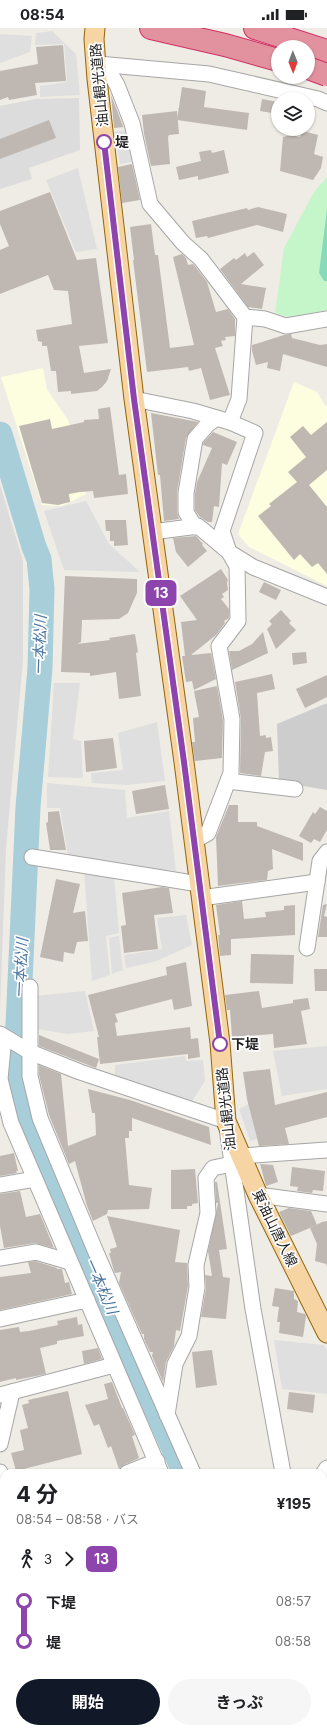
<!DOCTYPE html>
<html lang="ja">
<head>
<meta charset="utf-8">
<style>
	body { margin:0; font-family:Inter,"Noto Sans JP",sans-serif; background:#f6f6f6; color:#202124; height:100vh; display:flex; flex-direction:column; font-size:15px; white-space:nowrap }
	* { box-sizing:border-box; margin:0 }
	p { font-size:13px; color:#757577 }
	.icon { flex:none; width:22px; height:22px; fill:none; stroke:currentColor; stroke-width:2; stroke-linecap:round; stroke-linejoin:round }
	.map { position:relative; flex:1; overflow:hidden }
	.side { position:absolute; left:0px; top:1441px; width:327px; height:264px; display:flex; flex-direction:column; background:#fff; border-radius:12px 12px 0 0; box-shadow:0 1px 3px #0004 }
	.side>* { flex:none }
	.badge { padding:0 8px; border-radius:6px; font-size:14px; line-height:26px }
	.needle { width:26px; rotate:179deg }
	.buttons { position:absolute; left:271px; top:12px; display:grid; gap:8px }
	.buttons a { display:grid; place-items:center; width:44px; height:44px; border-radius:50%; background:#fff; box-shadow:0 1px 3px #0004; font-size:20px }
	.map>.badge { position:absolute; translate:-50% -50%; box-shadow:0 0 0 2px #fff }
	.legs { display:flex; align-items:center; gap:6px; height:44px; padding:0 16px; font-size:13px }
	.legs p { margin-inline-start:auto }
	.headline { display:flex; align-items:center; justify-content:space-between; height:68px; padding:0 16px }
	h1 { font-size:22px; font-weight:700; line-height:30px }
	.primary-button { display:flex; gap:8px; margin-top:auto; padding:8px 16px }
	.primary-button a { flex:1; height:46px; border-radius:24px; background:#111827; color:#fff; font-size:16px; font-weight:700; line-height:46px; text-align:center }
	.primary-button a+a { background:#f6f6f6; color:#202124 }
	ul { padding:0 16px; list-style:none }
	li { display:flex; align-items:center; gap:14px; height:40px; font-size:15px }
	li i { display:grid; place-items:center; width:6px; height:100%; margin:0 5px; background:currentColor }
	li i::after { content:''; width:10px; height:10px; margin:-5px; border:3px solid; border-radius:50%; background:#fff }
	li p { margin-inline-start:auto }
	li:first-child i { background:linear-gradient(#0000 50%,currentColor 0) }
	li:last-child i { background:linear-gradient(currentColor 50%,#0000 0) }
	.status { display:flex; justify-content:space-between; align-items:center; height:28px; padding:0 20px; background:#fff; direction:ltr }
	.status svg { height:11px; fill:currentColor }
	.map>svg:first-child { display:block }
	.residential { fill:#dddcdc }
	.education { fill:#fdfde0 }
	.religious { fill:#cdcdcd }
	.park { fill:#c5f6ca }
	.pitch { fill:#88dabc }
	.parking { fill:#dfdfdf }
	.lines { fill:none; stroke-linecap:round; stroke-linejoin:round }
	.river { stroke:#a8ceda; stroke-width:25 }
	.building { fill:#bfb8b2 }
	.minor-casing { stroke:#a6a6a6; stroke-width:17 }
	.major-casing { stroke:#916608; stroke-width:21 }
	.highway-casing { stroke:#d12e63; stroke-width:24 }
	.minor { stroke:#fff; stroke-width:15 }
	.major { stroke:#f7d4a3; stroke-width:19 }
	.highway { stroke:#e2919f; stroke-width:22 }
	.highway-bridge-casing { stroke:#d12e63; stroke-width:24; stroke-linecap:butt }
	.highway-bridge { stroke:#e2919f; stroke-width:22 }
	.line-1-casing { stroke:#fff; stroke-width:9 }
	.line-1 { stroke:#8e44ad; stroke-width:6 }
	.stop-1-dot { fill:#fff; stroke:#8e44ad; stroke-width:2 }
	.labels { text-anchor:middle; stroke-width:3.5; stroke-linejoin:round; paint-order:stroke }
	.street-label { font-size:14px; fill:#1f1f1f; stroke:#fff }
	.stop-label { font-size:14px; font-weight:bold; fill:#1f1f1f; stroke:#fff; text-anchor:start }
	.water-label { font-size:15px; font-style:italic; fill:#4d76a1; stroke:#fff }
</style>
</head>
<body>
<div class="status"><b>08:54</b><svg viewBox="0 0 49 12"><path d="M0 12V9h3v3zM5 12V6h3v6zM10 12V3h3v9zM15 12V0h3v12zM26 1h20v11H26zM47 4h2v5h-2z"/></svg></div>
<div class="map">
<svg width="327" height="1705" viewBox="0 0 327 1705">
	<rect width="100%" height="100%" fill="#efece5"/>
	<g class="residential">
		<polygon points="79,70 80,122 29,140 32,151 0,161 0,78 36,71"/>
		<polygon points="0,457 23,533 23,632 6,820 0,983"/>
	</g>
	<g class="education">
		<polygon points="43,340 47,361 68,392 82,435 86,466 62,478 42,477 1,349"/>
		<polygon points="294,354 317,364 325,377 327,378 327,558 249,519 238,506"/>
	</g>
	<polygon class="religious" points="327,675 327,762 279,754 277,696"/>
	<polygon class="park" points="327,149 327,282 289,289 275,285 284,220 314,164"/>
	<g class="pitch">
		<polygon points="327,181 327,253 324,253 319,245"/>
		<polygon points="327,1472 327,1610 323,1586 323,1474"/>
	</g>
	<g class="parking">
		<polygon points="52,3 76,26 80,67 40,69 40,58 67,54 64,16 35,17 36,5"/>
		<polygon points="0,6 32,8 30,24 0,35"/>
		<polygon points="130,101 136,133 120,136 114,104"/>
		<polygon points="78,140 97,221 76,224 46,152"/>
		<polygon points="86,473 109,516 140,544 64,542 44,483"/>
		<polygon points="54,655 80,655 73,711 81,713 83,750 48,749"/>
		<polygon points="157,694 165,753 127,757 92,755 91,745 123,742 118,705"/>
		<polygon points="47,755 125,762 127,790 169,783 176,843 69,833 60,780 47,780"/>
		<polygon points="84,843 114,847 119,905 106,908 110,947 92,953"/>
		<polygon points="186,887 192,917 154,934 126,940 124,927 162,921 157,890"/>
		<polygon points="119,908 123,942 112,946 109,910"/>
		<polygon points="85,963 94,1003 68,1006 31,1000 33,968"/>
		<polygon points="327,1018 327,1061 282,1068 273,1023"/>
		<polygon points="185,1028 186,1033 203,1032 205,1053 191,1075 115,1049 115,1037"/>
		<polygon points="249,1076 257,1111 250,1113 239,1081"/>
		<polygon points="274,1312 324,1317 327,1323 327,1366 282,1361"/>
	</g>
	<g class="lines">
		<g class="river">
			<polyline points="0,406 34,519 39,531 42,561 40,640 28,779 18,997 14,1027 18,1075 185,1445"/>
			<polyline points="195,1705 195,1701"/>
		</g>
	</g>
	<g class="building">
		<polygon points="63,17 66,53 35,55 37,67 9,72 8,69 0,72 0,43 38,36 36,19"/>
		<polygon points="182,59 206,63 204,79 249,85 247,102 177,92"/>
		<polygon points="111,67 123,98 124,99 114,100"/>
		<polygon points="262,71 278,74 278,86 260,83"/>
		<polygon points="177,83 179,106 169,107 168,109 170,136 151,138 144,106 142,87"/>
		<polygon points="49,92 56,110 0,131 0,111"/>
		<polygon points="307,104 318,107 314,126 323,129 321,140 313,152 280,143 283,109 292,107 300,109 301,105"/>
		<polygon points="211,122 212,125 224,122 229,145 198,152 198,148 179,152 176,139 201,133 199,124"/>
		<polygon points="132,136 140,172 122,175 118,139"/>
		<polygon points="50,164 77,232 96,230 108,315 79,318 84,345 111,341 107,353 102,359 97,363 71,366 71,363 58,364 56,343 51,343 47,318 42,318 42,314 38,313 36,302 72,296 68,263 54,262 48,247 0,266 0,222 9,218 0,196 0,183"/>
		<polygon points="258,179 287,186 283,204 257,197 208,210 207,208 196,210 192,193 247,180 248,182"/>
		<polygon points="151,196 155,227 158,227 170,320 194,317 173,229 182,226 186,230 188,237 193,236 194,237 207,254 216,284 228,281 235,291 235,308 225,309 226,312 221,313 223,318 215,320 230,367 210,372 201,340 189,343 188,339 147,344 133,232 134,232 130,199"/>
		<polygon points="254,224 264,237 241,256 266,260 262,281 248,279 220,241 234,230 236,232 245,225 247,229"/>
		<polygon points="291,306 292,310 320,317 327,316 327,339 283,326 280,343 267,340 268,334 256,337 252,323 252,317 284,307"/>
		<polygon points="110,379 119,447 126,446 128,466 94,470 93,463 80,464 69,466 70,474 58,477 42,475 19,398 50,391 52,401 84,394 84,392 99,391 98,381"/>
		<polygon points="151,385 198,394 186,410 177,464 177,484 179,491 164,493 160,447 158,447"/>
		<polygon points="327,394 327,442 309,457 327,479 327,546 318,535 312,539 300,526 294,532 258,488 271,478 269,476 297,454 288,444 306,429 290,409 303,398 311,407"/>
		<polygon points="213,404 237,414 227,437 222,435 219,479 214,478 212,494 208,494 200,489 195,482 195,466 197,454 212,420 203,417 203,415"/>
		<polygon points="105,492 126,492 128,517 114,518 114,513 110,513 110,503 106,503"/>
		<polygon points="196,508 203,516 202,517 207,523 188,539 176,524 173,510"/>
		<polygon points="221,541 228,552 227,555 228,562 222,566 224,569 221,571 229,581 229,590 224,593 225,595 216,607 191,627 211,625 216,651 194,662 192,653 186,654 182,628 185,628 181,594 197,592 180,568"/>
		<polygon points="65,548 137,551 137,565 128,585 119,591 82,592 81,614 77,616 110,612 109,610 135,606 138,624 136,625 141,668 119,671 116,644 90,648 90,645 61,644"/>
		<polygon points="264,554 281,562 276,572 259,564"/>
		<polygon points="281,582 291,593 289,595 296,602 276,621 267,601 272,596 269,593"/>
		<polygon points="263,604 268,625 232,642 229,623 239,623 252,616"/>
		<polygon points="306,624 307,635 293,637 292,625"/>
		<polygon points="272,646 275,661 257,665 260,708 266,707 266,710 271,709 273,723 265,724 261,748 240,745 241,691 235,654"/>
		<polygon points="327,647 327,669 305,680 296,661"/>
		<polygon points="217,658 223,692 222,730 195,733 192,714 195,714 193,690 199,689 194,663"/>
		<polygon points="113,710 117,740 86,744 84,713"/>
		<polygon points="165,757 169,781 136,786 132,763"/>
		<polygon points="229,777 238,777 238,794 257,794 257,798 303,815 303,833 272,821 273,841 268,843 267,852 218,858 216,809"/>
		<polygon points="320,779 327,783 327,802 320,814 314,811 311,815 299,808 313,784 315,786"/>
		<polygon points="59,783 66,822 50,822 46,795 48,794 48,784"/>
		<polygon points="56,851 80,856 73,885 85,883 88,913 77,914 74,926 64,924 63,934 40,929"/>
		<polygon points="162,859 169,860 173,885 154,887 158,921 124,925 121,898 126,897 122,865"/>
		<polygon points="242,873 244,891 266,889 265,884 284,882 284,878 295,877 295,907 231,911 231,927 220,928 218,907 220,907 216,877"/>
		<polygon points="327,876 324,888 327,889 327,909 318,909 323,877"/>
		<polygon points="251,926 294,927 293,956 250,955"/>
		<polygon points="186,934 192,978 174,982 172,971 115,986 118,994 115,995 117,1008 190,999 191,1011 198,1010 200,1029 188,1031 188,1026 100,1036 97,1009 99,1009 88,967 167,947 166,939"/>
		<polygon points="314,941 327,941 327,963 315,963"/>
		<polygon points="259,963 262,980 293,975 293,972 308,970 310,981 301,983 307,1016 274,1020 273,1006 232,1009 230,982 227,982 225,967"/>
		<polygon points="39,1007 99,1031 96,1040 39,1018"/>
		<polygon points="39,1037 61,1046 68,1118 96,1107 95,1085 92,1085 88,1061 130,1072 209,1099 211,1117 132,1090 132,1103 129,1103 129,1110 125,1110 129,1157 152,1160 149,1181 108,1182 107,1186 93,1193 87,1178 75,1133 69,1136 49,1087 39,1047"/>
		<polygon points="270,1041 275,1077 327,1064 327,1089 285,1100 289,1116 259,1118 247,1071 243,1044"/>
		<polygon points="14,1125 18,1143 16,1143 17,1145 0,1148 0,1128"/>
		<polygon points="260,1136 273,1137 278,1154 266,1158"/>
		<polygon points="292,1139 325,1143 323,1163 313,1162 312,1165 297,1163 298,1159 290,1158"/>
		<polygon points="195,1141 198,1175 192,1176 192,1178 187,1178 187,1181 171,1181 171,1142"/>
		<polygon points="215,1154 217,1154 227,1221 219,1222 223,1249 230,1250 226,1291 201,1289 206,1260 205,1247 212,1248 208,1223 218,1175 216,1175"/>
		<polygon points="20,1163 26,1189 40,1186 54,1220 35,1215 4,1220 0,1198 0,1166"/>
		<polygon points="289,1180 311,1183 317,1197 291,1208 279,1184"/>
		<polygon points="107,1188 180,1202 175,1234 187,1235 188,1258 180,1303 176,1302 174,1318 166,1334 163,1354 152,1328 153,1324 150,1324 144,1311 144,1306 142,1306 119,1255 121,1244 115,1245 114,1243 109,1225 111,1225 110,1221 117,1219"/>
		<polygon points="327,1193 327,1239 326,1236 315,1233 317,1216 310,1200 322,1194"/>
		<polygon points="35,1233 57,1240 57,1241 62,1241 65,1255 69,1254 72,1266 0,1282 0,1249 31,1245 28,1234"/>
		<polygon points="275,1260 294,1263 294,1271 298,1273 297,1284 305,1286 306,1288 303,1309 279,1305 280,1294 277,1294 279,1279 272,1278"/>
		<polygon points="77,1289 78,1297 82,1296 84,1308 57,1313 57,1316 40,1320 46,1346 16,1352 16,1350 0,1354 0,1302 19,1299 20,1304 29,1303 58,1297 57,1293"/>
		<polygon points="98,1320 102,1331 84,1336 82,1323"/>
		<polygon points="212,1322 217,1357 196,1360 192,1324"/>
		<polygon points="112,1354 122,1380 123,1380 135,1407 132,1408 139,1430 124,1437 119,1441 111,1418 108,1420 99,1396 94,1398 85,1377 108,1371 104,1356"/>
		<polygon points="68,1363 82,1426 16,1443 11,1425 24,1422 20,1402 28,1400 22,1377 29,1375 28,1372"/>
		<polygon points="289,1364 315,1367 313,1385 287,1381"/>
	</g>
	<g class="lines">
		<defs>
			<g id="minor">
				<polyline points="98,36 209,46 318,71 327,75"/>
				<polyline points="97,51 110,45 117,57 132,95 150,176 183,215 201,231 245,289 265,291 286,298 327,291"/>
				<polyline points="134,371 193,383 230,394 255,405 222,503 229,524 253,539 327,569"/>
				<polyline points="230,394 239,371 245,289"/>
				<polyline points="195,499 186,484 186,465 195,411 208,396 217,390"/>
				<polyline points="152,504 198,498 229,524 237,538 238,593 219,618 232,691 231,745 208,805 194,813"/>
				<polyline points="228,753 295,761"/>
				<polyline points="32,829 199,856"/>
				<polyline points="201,870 317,854"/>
				<polyline points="307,920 320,833 327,824"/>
				<polyline points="30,959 30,1048 40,1090 95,1222 193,1445"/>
				<polyline points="0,1006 30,1024 80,1044 226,1093 253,1281 283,1445"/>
				<polyline points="4,1009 0,1051 11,1095 161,1445"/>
				<polyline points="241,1128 327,1122"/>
				<polyline points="0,1157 35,1151"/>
				<polyline points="258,1167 327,1176"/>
				<polyline points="0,1230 36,1224 70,1234"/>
				<polyline points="0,1291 87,1272"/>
				<polyline points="0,1367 114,1337"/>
				<polyline points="167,1387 175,1336 189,1308 197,1259 196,1237 208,1185 206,1150 213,1140 232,1136"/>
				<polyline points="0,1416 12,1364"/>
				<polyline points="0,1444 3,1485 2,1565 4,1568"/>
				<polyline points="127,1445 157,1433"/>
				<polyline points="323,1446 327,1440"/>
				<polyline points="0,1656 4,1656"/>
				<polyline points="323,1666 327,1667"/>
				<polyline points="17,1701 17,1705"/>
				<polyline points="322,1701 323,1705"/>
				<polyline points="131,1705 134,1701"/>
				<polyline points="182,1705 182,1701"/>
				<polyline points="212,1705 213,1701"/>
			</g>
			<polyline id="major" points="95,0 94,11 97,51 134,371 184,734 220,1015 226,1093 258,1167 327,1305"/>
			<g id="highway">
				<polyline points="151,0 225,17 278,32"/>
				<polyline points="255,0 327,23"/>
			</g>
		</defs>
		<use href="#minor" class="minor-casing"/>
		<use href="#major" class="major-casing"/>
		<use href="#highway" class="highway-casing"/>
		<use href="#minor" class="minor"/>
		<use href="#major" class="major"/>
		<use href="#highway" class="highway"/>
		<defs>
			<polyline id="highway-bridge" points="308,40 327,47"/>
		</defs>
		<use href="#highway-bridge" class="highway-bridge-casing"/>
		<use href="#highway-bridge" class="highway-bridge"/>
	</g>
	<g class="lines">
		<defs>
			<polyline id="line-1" points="104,114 134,371 184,734 220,1016"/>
		</defs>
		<use href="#line-1" class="line-1-casing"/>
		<use href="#line-1" class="line-1"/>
	</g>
	<g class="stop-1-dot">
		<circle cx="104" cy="114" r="7"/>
		<circle cx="220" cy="1016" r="7"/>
	</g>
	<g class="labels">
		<g class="street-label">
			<text transform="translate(99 57) rotate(-95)" y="5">油山観光道路</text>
			<text transform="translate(226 1081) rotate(-96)" y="5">油山観光道路</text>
			<text transform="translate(275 1200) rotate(64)" y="5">東油山唐人線</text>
		</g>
		<g class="stop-label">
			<text x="115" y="119">堤</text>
			<text x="231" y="1021">下堤</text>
		</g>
		<g class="water-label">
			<text transform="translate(40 617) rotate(-88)" y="5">一本松川</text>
			<text transform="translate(21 940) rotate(-87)" y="5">一本松川</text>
			<text transform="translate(101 1258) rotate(66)" y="5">一本松川</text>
		</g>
	</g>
</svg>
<div class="buttons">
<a><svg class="needle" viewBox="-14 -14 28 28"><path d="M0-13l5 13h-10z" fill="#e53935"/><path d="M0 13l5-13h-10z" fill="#757577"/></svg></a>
<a><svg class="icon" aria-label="layers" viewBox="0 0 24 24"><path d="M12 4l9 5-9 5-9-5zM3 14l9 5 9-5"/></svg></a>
</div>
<b class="badge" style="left:161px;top:565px;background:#8e44ad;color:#fff">13</b>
<section class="side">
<div class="headline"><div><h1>4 分</h1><p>08:54 – 08:58 · バス</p></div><b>¥195</b></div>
<div class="legs"><svg class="icon" aria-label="walk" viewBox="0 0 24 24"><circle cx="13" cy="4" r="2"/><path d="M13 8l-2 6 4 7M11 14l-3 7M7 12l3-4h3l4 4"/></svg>3<svg class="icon" aria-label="forward" viewBox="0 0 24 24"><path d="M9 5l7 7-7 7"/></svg><b class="badge" style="background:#8e44ad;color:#fff">13</b></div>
<ul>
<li><i style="color:#8e44ad"></i><b>下堤</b><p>08:57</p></li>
<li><i style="color:#8e44ad"></i><b>堤</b><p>08:58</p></li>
</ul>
<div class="primary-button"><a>開始</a><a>きっぷ</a></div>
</section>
</div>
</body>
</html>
